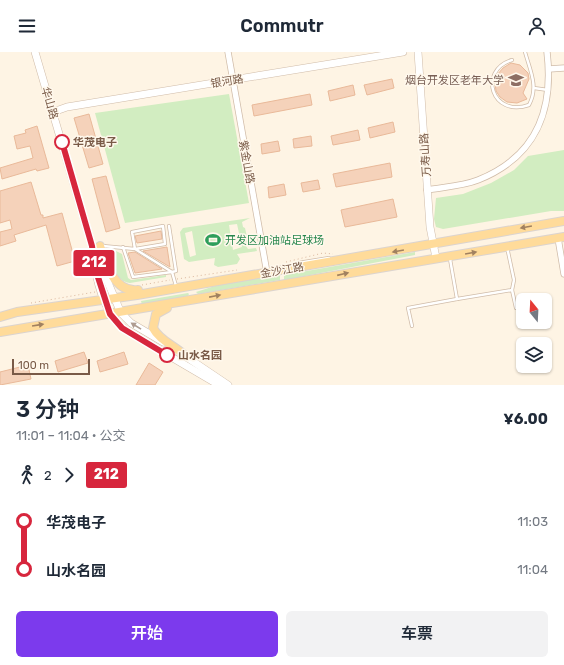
<!DOCTYPE html>
<html lang="zh">
<head>
<meta charset="utf-8">
<style>
	body { margin:0; font-family:Rubik,"Noto Sans SC",sans-serif; background:#f2f2f3; color:#1f2937; height:100vh; display:flex; flex-direction:column; font-size:15px; white-space:nowrap }
	* { box-sizing:border-box; margin:0 }
	p { font-size:13px; color:#747a83 }
	.icon { flex:none; width:22px; height:22px; fill:none; stroke:currentColor; stroke-width:2; stroke-linecap:round; stroke-linejoin:round }
	.map { position:relative; height:333px; overflow:hidden }
	.sheet { display:flex; flex-direction:column; background:#fff; flex:1 }
	.sheet>* { flex:none }
	.badge { padding:0 8px; border-radius:3px; font-size:14px; line-height:26px }
	.needle { width:26px; rotate:342deg }
	.buttons { position:absolute; left:516px; top:241px; display:grid; gap:8px }
	.buttons a { display:grid; place-items:center; width:36px; height:36px; border-radius:6px; background:#fff; box-shadow:0 1px 3px #0004; font-size:20px }
	.scale { position:absolute; left:12px; bottom:10px; width:78px; box-sizing:border-box; padding-left:4px; border:2px solid #795a47; border-top:0; font-size:11px; line-height:14px; white-space:nowrap; color:#795a47; -webkit-text-stroke:3px #fff8ec; paint-order:stroke }
	.map>.badge { position:absolute; translate:-50% -50%; box-shadow:0 0 0 2px #fff }
	.legs { display:flex; align-items:center; gap:6px; height:44px; padding:0 16px; font-size:13px }
	.legs p { margin-inline-start:auto }
	.summary { display:flex; align-items:center; justify-content:space-between; height:68px; padding:0 16px }
	h1 { font-size:22px; font-weight:600; line-height:30px }
	.button { display:flex; gap:8px; margin-top:auto; padding:8px 16px }
	.button a { flex:1; height:46px; border-radius:6px; background:#7c3aed; color:#fff; font-size:16px; font-weight:600; line-height:46px; text-align:center }
	.button a+a { background:#f2f2f3; color:#1f2937 }
	ul { padding:0 16px; list-style:none }
	li { display:flex; align-items:center; gap:14px; height:48px; font-size:15px }
	li i { display:grid; place-items:center; width:6px; height:100%; margin:0 5px; background:currentColor }
	li i::after { content:''; width:10px; height:10px; margin:-5px; border:3px solid; border-radius:50%; background:#fff }
	li p { margin-inline-start:auto }
	li:first-child i { background:linear-gradient(#0000 50%,currentColor 0) }
	li:last-child i { background:linear-gradient(currentColor 50%,#0000 0) }
	header { display:flex; justify-content:space-between; align-items:center; height:52px; padding:0 16px; background:#fff; font-size:18px; font-weight:600 }
	.map>svg:first-child { display:block }
	.green { fill:#d2edc1; fill-rule:evenodd }
	.building { fill:#f5d2ba; stroke:#e9b999 }
	.lines { fill:none; stroke-linecap:round; stroke-linejoin:round }
	.service-casing { stroke:#d0bca9; stroke-width:4 }
	.minor-casing { stroke:#d0bca9; stroke-width:7 }
	.tertiary-casing { stroke:#d0bca9; stroke-width:8 }
	.primary-casing { stroke:#dcd4cf; stroke-width:10 }
	.path { stroke:#dbb69c; stroke-width:1; stroke-dasharray:1 3; stroke-linecap:butt }
	.service { stroke:#fff; stroke-width:2.5 }
	.minor { stroke:#fff; stroke-width:5.5 }
	.tertiary { stroke:#fff; stroke-width:7 }
	.primary { stroke:#ffdb9a; stroke-width:8 }
	.oneway { fill:#a18160 }
	.oneway2 { fill:#af9c91 }
	.line-1-casing { stroke:#fff; stroke-width:9 }
	.line-1 { stroke:#d7263d; stroke-width:6 }
	.stop-1-dot { fill:#fff; stroke:#d7263d; stroke-width:2 }
	.labels { text-anchor:middle; stroke-width:3; stroke-linejoin:round; paint-order:stroke }
	.education-label { font-size:11px; fill:#785e54; stroke:#fff8ec; text-anchor:end }
	.street-label { font-size:11px; fill:#795a47; stroke:#fff8ec }
	.stop-label { font-size:11px; font-weight:bold; fill:#795a47; stroke:#fff8ec; text-anchor:start }
	.leisure-label { font-size:11px; fill:#27864d; stroke:#fff8ec; text-anchor:start }
</style>
</head>
<body>
<header><svg class="icon" aria-label="menu" viewBox="0 0 24 24"><path d="M4 6h16M4 12h16M4 18h16"/></svg>Commutr<svg class="icon" aria-label="person" viewBox="0 0 24 24"><circle cx="12" cy="8" r="4"/><path d="M4 21q1-7 8-7t8 7"/></svg></header>
<div class="map">
<svg width="564" height="333" viewBox="0 0 564 333">
	<rect width="100%" height="100%" fill="#fef4e4"/>
	<g class="green">
		<polygon points="229,42 249,151 125,171 95,61"/>
		<polygon points="564,98 564,159 551,159 443,177 436,175 434,167 436,146 463,142 491,131 514,118 528,104"/>
		<path d="M250,166L242,170L243,175L245,176L248,189L246,194L248,197L256,196L257,199L237,202L240,207L237,212L218,215L214,213L215,206L189,210L184,207L180,180L183,176ZM237,172L242,195L233,198L229,173ZM192,179L196,203L190,205L185,181Z"/>
		<path d="M112,197L122,202L128,226L131,228L166,223V225L130,231C116,229 109,212 105,200Z"/>
		<polygon points="415,200 415,203 284,228 284,223"/>
		<polygon points="280,223 280,228 198,242 196,240 218,233"/>
		<polygon points="188,241 189,242 188,244 142,253 141,249"/>
	</g>
	<g class="building">
		<polygon points="511,11 520,13 528,21 529,27 523,41 527,47 517,51 507,50 500,45 496,39 495,31 497,23 503,16"/>
		<polygon points="392,27 394,36 367,43 364,33"/>
		<polygon points="353,33 355,43 330,49 328,39"/>
		<polygon points="310,42 312,53 254,64 252,53"/>
		<polygon points="89,62 103,112 89,116 74,66"/>
		<polygon points="393,70 395,80 370,86 368,76"/>
		<polygon points="37,74 49,116 37,119 36,117 2,127 0,116 33,106 30,94 17,97 14,84 26,81 25,78"/>
		<polygon points="358,78 360,88 333,93 331,84"/>
		<polygon points="311,84 312,94 294,96 293,87"/>
		<polygon points="278,89 280,99 262,102 261,92"/>
		<polygon points="390,111 392,125 336,135 333,122"/>
		<polygon points="106,124 120,176 106,180 92,127"/>
		<polygon points="318,128 320,137 303,140 301,131"/>
		<polygon points="31,130 41,163 43,163 43,166 62,161 75,209 57,214 46,173 14,183 16,189 0,194 0,180 12,177 10,168 0,171 0,139"/>
		<polygon points="284,132 286,143 269,146 268,135"/>
		<polygon points="393,147 397,165 345,175 341,158"/>
		<polygon points="161,179 162,187 137,191 135,184"/>
		<polygon points="167,195 170,215 143,199"/>
		<polygon points="135,200 162,217 135,221 128,201"/>
		<polygon points="84,300 88,311 58,320 55,309"/>
		<polygon points="124,300 128,312 100,320 97,309"/>
		<polygon points="149,311 163,320 155,333 136,333"/>
		<polygon points="28,313 31,327 0,333 0,320"/>
	</g>
	<g class="lines">
		<defs>
			<g id="service">
				<path d="M512,8C477,19 492,66 529,53C539,35 530,18 525,0"/>
				<polyline points="534,36 548,38"/>
				<polyline points="103,194 135,197 165,192 163,174 132,180 135,197 172,220 176,219 169,174"/>
				<polyline points="123,195 133,225 172,220 176,234"/>
				<polyline points="507,195 514,228 512,238"/>
				<polyline points="298,211 329,206"/>
				<polyline points="457,247 512,238 516,256"/>
				<polyline points="412,274 408,256 457,247 450,207"/>
			</g>
			<g id="minor">
				<polyline points="228,0 267,221"/>
				<polyline points="549,17 564,16"/>
				<path d="M427,138C444,135 463,134 478,128C536,105 554,58 547,0"/>
				<polyline points="558,186 564,222"/>
			</g>
			<g id="tertiary">
				<path d="M35,0L92,194C95,223 102,262 127,279L219,333"/>
				<polyline points="418,0 430,175 436,206"/>
				<polyline points="53,60 67,55 403,0"/>
				<polyline points="94,198 121,261 131,271 163,290"/>
				<polyline points="179,300 228,333"/>
			</g>
			<g id="primary">
				<path d="M100,194C106,213 115,241 138,238"/>
				<path d="M167,256L156,262L153,276C159,288 173,293 183,302"/>
				<polyline points="0,265 17,260 137,243 564,169"/>
				<polyline points="0,280 564,185"/>
			</g>
		</defs>
		<use href="#service" class="service-casing"/>
		<use href="#minor" class="minor-casing"/>
		<use href="#tertiary" class="tertiary-casing"/>
		<use href="#primary" class="primary-casing"/>
		<g class="path">
			<polyline points="286,210 323,201 333,202"/>
			<polyline points="177,227 237,218"/>
			<polyline points="142,233 170,228"/>
			<polyline points="31,251 95,240"/>
		</g>
		<use href="#service" class="service"/>
		<use href="#minor" class="minor"/>
		<use href="#tertiary" class="tertiary"/>
		<use href="#primary" class="primary"/>
	</g>
	<defs><path id="oneway-solid" d="M-6-.8H1V-3.2L6.5 0L1 3.2V.8H-6Z"/></defs>
	<g class="oneway">
		<use href="#oneway-solid" transform="translate(526 175) rotate(170)"/>
		<use href="#oneway-solid" transform="translate(398 199) rotate(170)"/>
		<use href="#oneway-solid" transform="translate(471 201) rotate(-10)"/>
		<use href="#oneway-solid" transform="translate(343 222) rotate(-13)"/>
		<use href="#oneway-solid" transform="translate(215 244) rotate(-11)"/>
		<use href="#oneway-solid" transform="translate(38 273) rotate(-9)"/>
	</g>
	<use class="oneway2" href="#oneway-solid" transform="translate(136 274) rotate(-148)"/>
	<g class="lines">
		<defs>
			<polyline id="line-1" points="62,90 92,194 95,216 110,262 122,276 167,303"/>
		</defs>
		<use href="#line-1" class="line-1-casing"/>
		<use href="#line-1" class="line-1"/>
	</g>
	<defs>
		<symbol id="school-bare" viewBox="-9 -9 18 18"><path d="M0-5L7-2L0 1L-7-2ZM-4 1L0 2.5L4 1V4Q0 6-4 4Z" fill="#8d6e63" stroke="#fff8ec" stroke-width="2.5" paint-order="stroke"/></symbol>
		<symbol id="stadium-bare" viewBox="-9 -9 18 18"><path d="M0-5a6.5 5 0 1 0 0 10a6.5 5 0 1 0 0-10ZM-3.5-1.8h7v3.6h-7Z" fill="#2e9e5b" stroke="#fff8ec" stroke-width="2.5" paint-order="stroke"/></symbol>
	</defs>
	<g fill-rule="evenodd">
		<use href="#school-bare" x="505" y="17" width="22" height="22"/>
		<use href="#stadium-bare" x="202" y="177" width="22" height="22"/>
	</g>
	<g class="stop-1-dot">
		<circle cx="62" cy="90" r="7"/>
		<circle cx="167" cy="303" r="7"/>
	</g>
	<g class="labels">
		<g class="education-label">
			<text x="504" y="32">烟台开发区老年大学</text>
		</g>
		<g class="street-label">
			<text transform="translate(227 29) rotate(-9)" y="4">银河路</text>
			<text transform="translate(50 51) rotate(74)" y="4">华山路</text>
			<text transform="translate(425 103) rotate(-94)" y="4">万寿山路</text>
			<text transform="translate(247 110) rotate(80)" y="4">紫金山路</text>
			<text transform="translate(282 218) rotate(-10)" y="4">金沙江路</text>
		</g>
		<g class="stop-label">
			<text x="73" y="94">华茂电子</text>
			<text x="178" y="307">山水名园</text>
		</g>
		<g class="leisure-label">
			<text x="225" y="192">开发区加油站足球场</text>
		</g>
	</g>
</svg>
<div class="buttons">
<a><svg class="needle" viewBox="-14 -14 28 28"><path d="M0-13l5 13h-10z" fill="#e53935"/><path d="M0 13l5-13h-10z" fill="#747a83"/></svg></a>
<a><svg class="icon" aria-label="layers" viewBox="0 0 24 24"><path d="M12 4l9 5-9 5-9-5zM3 14l9 5 9-5"/></svg></a>
</div>
<div class="scale">100 m</div>
<b class="badge" style="left:94px;top:211px;background:#d7263d;color:#fff">212</b>
</div>
<section class="sheet">
<div class="summary"><div><h1>3 分钟</h1><p>11:01 – 11:04 · 公交</p></div><b>¥6.00</b></div>
<div class="legs"><svg class="icon" aria-label="walk" viewBox="0 0 24 24"><circle cx="13" cy="4" r="2"/><path d="M13 8l-2 6 4 7M11 14l-3 7M7 12l3-4h3l4 4"/></svg>2<svg class="icon" aria-label="forward" viewBox="0 0 24 24"><path d="M9 5l7 7-7 7"/></svg><b class="badge" style="background:#d7263d;color:#fff">212</b></div>
<ul>
<li><i style="color:#d7263d"></i><b>华茂电子</b><p>11:03</p></li>
<li><i style="color:#d7263d"></i><b>山水名园</b><p>11:04</p></li>
</ul>
<div class="button"><a>开始</a><a>车票</a></div>
</section>
</body>
</html>
